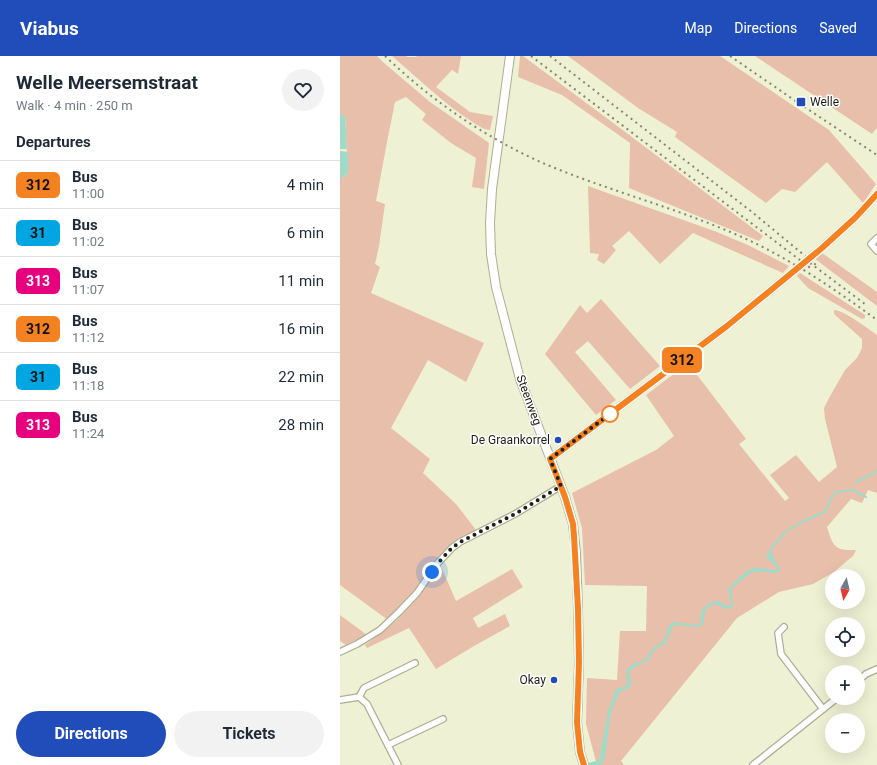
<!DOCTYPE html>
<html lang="en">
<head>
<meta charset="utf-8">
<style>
	body { margin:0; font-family:Roboto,sans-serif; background:#f2f2f3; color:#1f2937; height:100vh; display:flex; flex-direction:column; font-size:15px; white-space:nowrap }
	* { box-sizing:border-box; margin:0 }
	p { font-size:13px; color:#747a83 }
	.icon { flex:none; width:22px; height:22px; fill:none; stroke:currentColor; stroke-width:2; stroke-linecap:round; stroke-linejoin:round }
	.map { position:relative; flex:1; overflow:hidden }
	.sheet { display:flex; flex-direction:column; background:#fff; width:340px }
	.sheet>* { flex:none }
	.badge { padding:0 8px; border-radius:6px; font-size:14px; line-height:26px }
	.needle { width:26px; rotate:188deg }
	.controls { position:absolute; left:485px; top:513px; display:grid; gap:8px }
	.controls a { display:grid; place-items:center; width:40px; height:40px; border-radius:50%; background:#fff; box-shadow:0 4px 16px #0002; font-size:20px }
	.you { position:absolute; width:20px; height:20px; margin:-10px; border:3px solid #fff; border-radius:50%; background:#1a73e8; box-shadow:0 0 0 6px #1a73e833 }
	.map>.badge { position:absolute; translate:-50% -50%; box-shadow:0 0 0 2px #fff }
	h2 { padding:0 16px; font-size:15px; line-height:36px }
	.round { display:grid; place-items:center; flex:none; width:42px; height:42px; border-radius:21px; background:#f2f2f3 }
	.overview { display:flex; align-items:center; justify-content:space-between; height:68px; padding:0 16px }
	h1 { font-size:19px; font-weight:700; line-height:30px }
	.primary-button { display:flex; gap:8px; margin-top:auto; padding:8px 16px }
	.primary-button a { flex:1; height:46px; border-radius:24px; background:#204dba; color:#fff; font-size:16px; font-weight:700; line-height:46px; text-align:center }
	.primary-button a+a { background:#f2f2f3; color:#1f2937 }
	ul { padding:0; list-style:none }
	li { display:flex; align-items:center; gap:12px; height:48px; padding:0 16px; border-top:1px solid #e0e1e3 }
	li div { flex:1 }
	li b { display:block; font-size:15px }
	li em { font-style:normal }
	li .badge { min-width:44px; font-weight:700; text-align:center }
	header { display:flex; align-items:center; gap:24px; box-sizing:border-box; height:56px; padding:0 20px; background:#204dba; color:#fff }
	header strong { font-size:19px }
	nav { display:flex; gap:22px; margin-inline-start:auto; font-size:14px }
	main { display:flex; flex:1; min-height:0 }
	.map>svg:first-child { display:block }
	.green { fill:#e8bfaa }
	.water { fill:#a0dbc7 }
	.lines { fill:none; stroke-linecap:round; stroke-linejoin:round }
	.stream { stroke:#a0dbc7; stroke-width:2 }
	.minor-casing { stroke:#acaf93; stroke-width:8 }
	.tertiary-casing { stroke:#acaf93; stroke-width:9 }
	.secondary-casing { stroke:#acaf93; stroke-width:10 }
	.minor { stroke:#fff; stroke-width:5.5 }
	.tertiary { stroke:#fff; stroke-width:7 }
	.secondary { stroke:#fff; stroke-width:8 }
	.rail { stroke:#848572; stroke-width:2; stroke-dasharray:2 4; stroke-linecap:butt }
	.line-casing { stroke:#fff; stroke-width:9 }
	.line { stroke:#f58220; stroke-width:6 }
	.walk { stroke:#1f1f15; stroke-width:4; stroke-dasharray:0 7.2 }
	.poi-dot { fill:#204dba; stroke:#fff; stroke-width:1.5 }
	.stop-dot { fill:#fff; stroke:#f58220; stroke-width:2 }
	.labels { text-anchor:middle; stroke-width:3; stroke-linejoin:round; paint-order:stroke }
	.poi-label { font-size:12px; fill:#1f1f15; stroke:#fff; text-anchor:end }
	.street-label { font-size:12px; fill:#1f1f15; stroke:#fff }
</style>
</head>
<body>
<header>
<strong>Viabus</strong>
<nav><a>Map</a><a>Directions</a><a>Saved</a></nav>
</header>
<main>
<section class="sheet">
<div class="overview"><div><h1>Welle Meersemstraat</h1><p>Walk · 4 min · 250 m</p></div><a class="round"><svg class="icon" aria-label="heart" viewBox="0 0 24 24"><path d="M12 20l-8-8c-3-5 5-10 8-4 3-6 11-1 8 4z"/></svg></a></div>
<h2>Departures</h2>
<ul>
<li><span class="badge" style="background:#f58220;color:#111">312</span><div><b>Bus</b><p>11:00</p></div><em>4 min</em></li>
<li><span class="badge" style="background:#00a6e2;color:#111">31</span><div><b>Bus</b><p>11:02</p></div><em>6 min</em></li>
<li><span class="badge" style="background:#e6007e;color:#fff">313</span><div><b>Bus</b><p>11:07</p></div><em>11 min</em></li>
<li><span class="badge" style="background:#f58220;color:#111">312</span><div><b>Bus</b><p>11:12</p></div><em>16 min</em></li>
<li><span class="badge" style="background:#00a6e2;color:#111">31</span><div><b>Bus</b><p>11:18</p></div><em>22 min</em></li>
<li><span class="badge" style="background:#e6007e;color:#fff">313</span><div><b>Bus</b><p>11:24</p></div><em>28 min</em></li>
</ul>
<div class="primary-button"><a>Directions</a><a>Tickets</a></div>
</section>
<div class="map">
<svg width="537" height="709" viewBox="0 0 537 709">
	<rect width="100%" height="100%" fill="#eff1d4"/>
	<g class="green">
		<polygon points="0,0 37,0 44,7 90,46 149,87 144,133 132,131 136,102 111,87 82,64 86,58 66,41 55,46 47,86 36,145 45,148 39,190 35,208 40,211 31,237 144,287 126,326 88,304 51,372 90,403 83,417 116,448 136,474 124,480 107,492 65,547 48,564 0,529 0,122 2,122 8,117 5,59 0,59"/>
		<path d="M52,0H66L67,1H76L77,0H121L118,18L112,14L96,31L130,56L153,60L150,74C144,74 139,70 134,67C104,48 79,23 52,0Z"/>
		<polygon points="180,0 183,0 280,72 423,180 419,185 289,132 290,87 222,39 178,21"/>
		<polygon points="228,0 380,0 489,74 536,128 523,147 487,106 455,136 442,133 426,147 335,81 337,76 298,52"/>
		<polygon points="415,0 537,0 537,72 532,78"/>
		<polygon points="248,130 377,176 410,190 449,210 443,217 353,177 320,208 289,175 272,190 276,194 264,208 257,204 259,198 250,197"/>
		<polygon points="482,197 537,236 537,250 474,202"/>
		<polygon points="460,217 525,259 525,262 522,263 468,232 457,220"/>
		<polygon points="261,243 320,310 290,333 248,285 235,296 276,344 256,359 205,298 240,249 247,257"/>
		<path d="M494,254C505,255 527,272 537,279V437L528,434L522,447L511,443L487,471C493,490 494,495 516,494L513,500L494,516L473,528L439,536L397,562L281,705L284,709H257L246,668L247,622L277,624L280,575H306L307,530L245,529L242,472L232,437L316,394L334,380L306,339L348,307L406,383L399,388L445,445L449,442L430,419L456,399L479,426L497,411L485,363L484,352L489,342L505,314L517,302L522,292V283L494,258Z"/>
		<path d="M100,508L116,545L172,513L183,531L133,562L138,572L165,558L170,570L134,590L96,613L69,572L27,592L25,589C37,580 49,572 59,562C74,546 87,526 100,508Z"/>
		<polygon points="0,559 27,579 6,589 0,585"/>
	</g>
	<g class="water">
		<polygon points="0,59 5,59 7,93 0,93"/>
		<polygon points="0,95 8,96 8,117 2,122 0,122"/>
		<path d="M432,497L435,505L440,513L439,516C431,519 422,513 414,516C409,517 396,529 391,533L393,550C387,556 382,551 376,548C358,552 369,563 360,571L336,569L333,570L326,586L323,589L316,592L308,604L291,613L289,619L291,624V630L288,633L280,635L272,654L270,662L265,701L262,707L260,709H241L259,704L260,701L262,688L268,656L276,633L287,630C288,625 285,619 287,614C290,607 299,607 305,603C309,600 310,594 314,591C316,589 320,588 322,586C329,580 325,569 334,566L358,569L360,567C362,558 359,553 369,548C372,546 375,544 378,545C384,547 383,551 390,549L391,547L388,534C391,528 408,513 414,512C421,511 429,514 436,514L437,512L425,499Z"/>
	</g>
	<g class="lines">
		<g class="stream">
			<polyline points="516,427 518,425 531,419 537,414"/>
			<polyline points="430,498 429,497 431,493 445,476 460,467 484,456 487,452 493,439 497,436 512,434 526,441"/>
		</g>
		<defs>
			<g id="minor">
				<polyline points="537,182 531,188 537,195"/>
				<polyline points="444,571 438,577 441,598 483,653"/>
				<polyline points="0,596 17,588 40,574 59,556 77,537 97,508 112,492 120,486 175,458 221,430"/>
				<polyline points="518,625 526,618 537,613"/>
				<polyline points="19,641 24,632 75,607"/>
				<polyline points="0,644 19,641 27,648 58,709"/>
				<polyline points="48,689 103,663"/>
				<polyline points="413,709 497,642"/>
			</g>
			<polyline id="tertiary" points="210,403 387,270 482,192 516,161 537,138"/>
			<polyline id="secondary" points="170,0 152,133 150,167 151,198 156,231 180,323 225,441 233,468 236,497 238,553 239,607 237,666 240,696 244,709"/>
		</defs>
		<use href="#minor" class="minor-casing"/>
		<use href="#tertiary" class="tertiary-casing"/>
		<use href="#secondary" class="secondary-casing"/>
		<use href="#minor" class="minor"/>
		<use href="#tertiary" class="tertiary"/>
		<use href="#secondary" class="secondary"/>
		<g class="rail">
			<path d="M45,0C92,45 146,82 205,108C267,134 333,151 395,178C446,200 492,231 537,264"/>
			<polyline points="191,0 473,214"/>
			<polyline points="210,0 412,156 476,209"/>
			<polyline points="390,0 460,48 537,99"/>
			<polyline points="470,207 525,248"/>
		</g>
	</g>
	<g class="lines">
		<defs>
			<polyline id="line" points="244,709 240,696 237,666 239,607 238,553 234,480 233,468 225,441 210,403 387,270 482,192 516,161 537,138"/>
		</defs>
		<use href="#line" class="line-casing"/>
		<use href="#line" class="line"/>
		<polyline class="walk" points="92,516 97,508 112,492 120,486 175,458 221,430 210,403 270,358"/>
	</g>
	<g class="poi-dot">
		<rect x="456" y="41" width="10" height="10" rx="2"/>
		<circle cx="218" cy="384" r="4"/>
		<circle cx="214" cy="624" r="4"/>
	</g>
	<circle class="stop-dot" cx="270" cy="358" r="8"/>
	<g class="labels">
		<g class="poi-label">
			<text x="470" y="50" text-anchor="start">Welle</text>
			<text x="210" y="388">De Graankorrel</text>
			<text x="206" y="628">Okay</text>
		</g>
		<g class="street-label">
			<text transform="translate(189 344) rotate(70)" y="4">Steenweg</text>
		</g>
	</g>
</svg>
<div class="controls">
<a><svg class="needle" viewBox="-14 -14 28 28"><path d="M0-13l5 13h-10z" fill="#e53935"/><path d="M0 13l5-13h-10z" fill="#747a83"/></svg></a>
<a><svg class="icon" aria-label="locate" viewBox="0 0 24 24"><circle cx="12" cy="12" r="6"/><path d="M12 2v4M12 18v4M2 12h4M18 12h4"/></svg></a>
<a>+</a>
<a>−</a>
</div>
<div class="you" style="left:92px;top:516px"></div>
<b class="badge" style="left:342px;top:304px;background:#f58220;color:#111">312</b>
</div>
</main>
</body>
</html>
